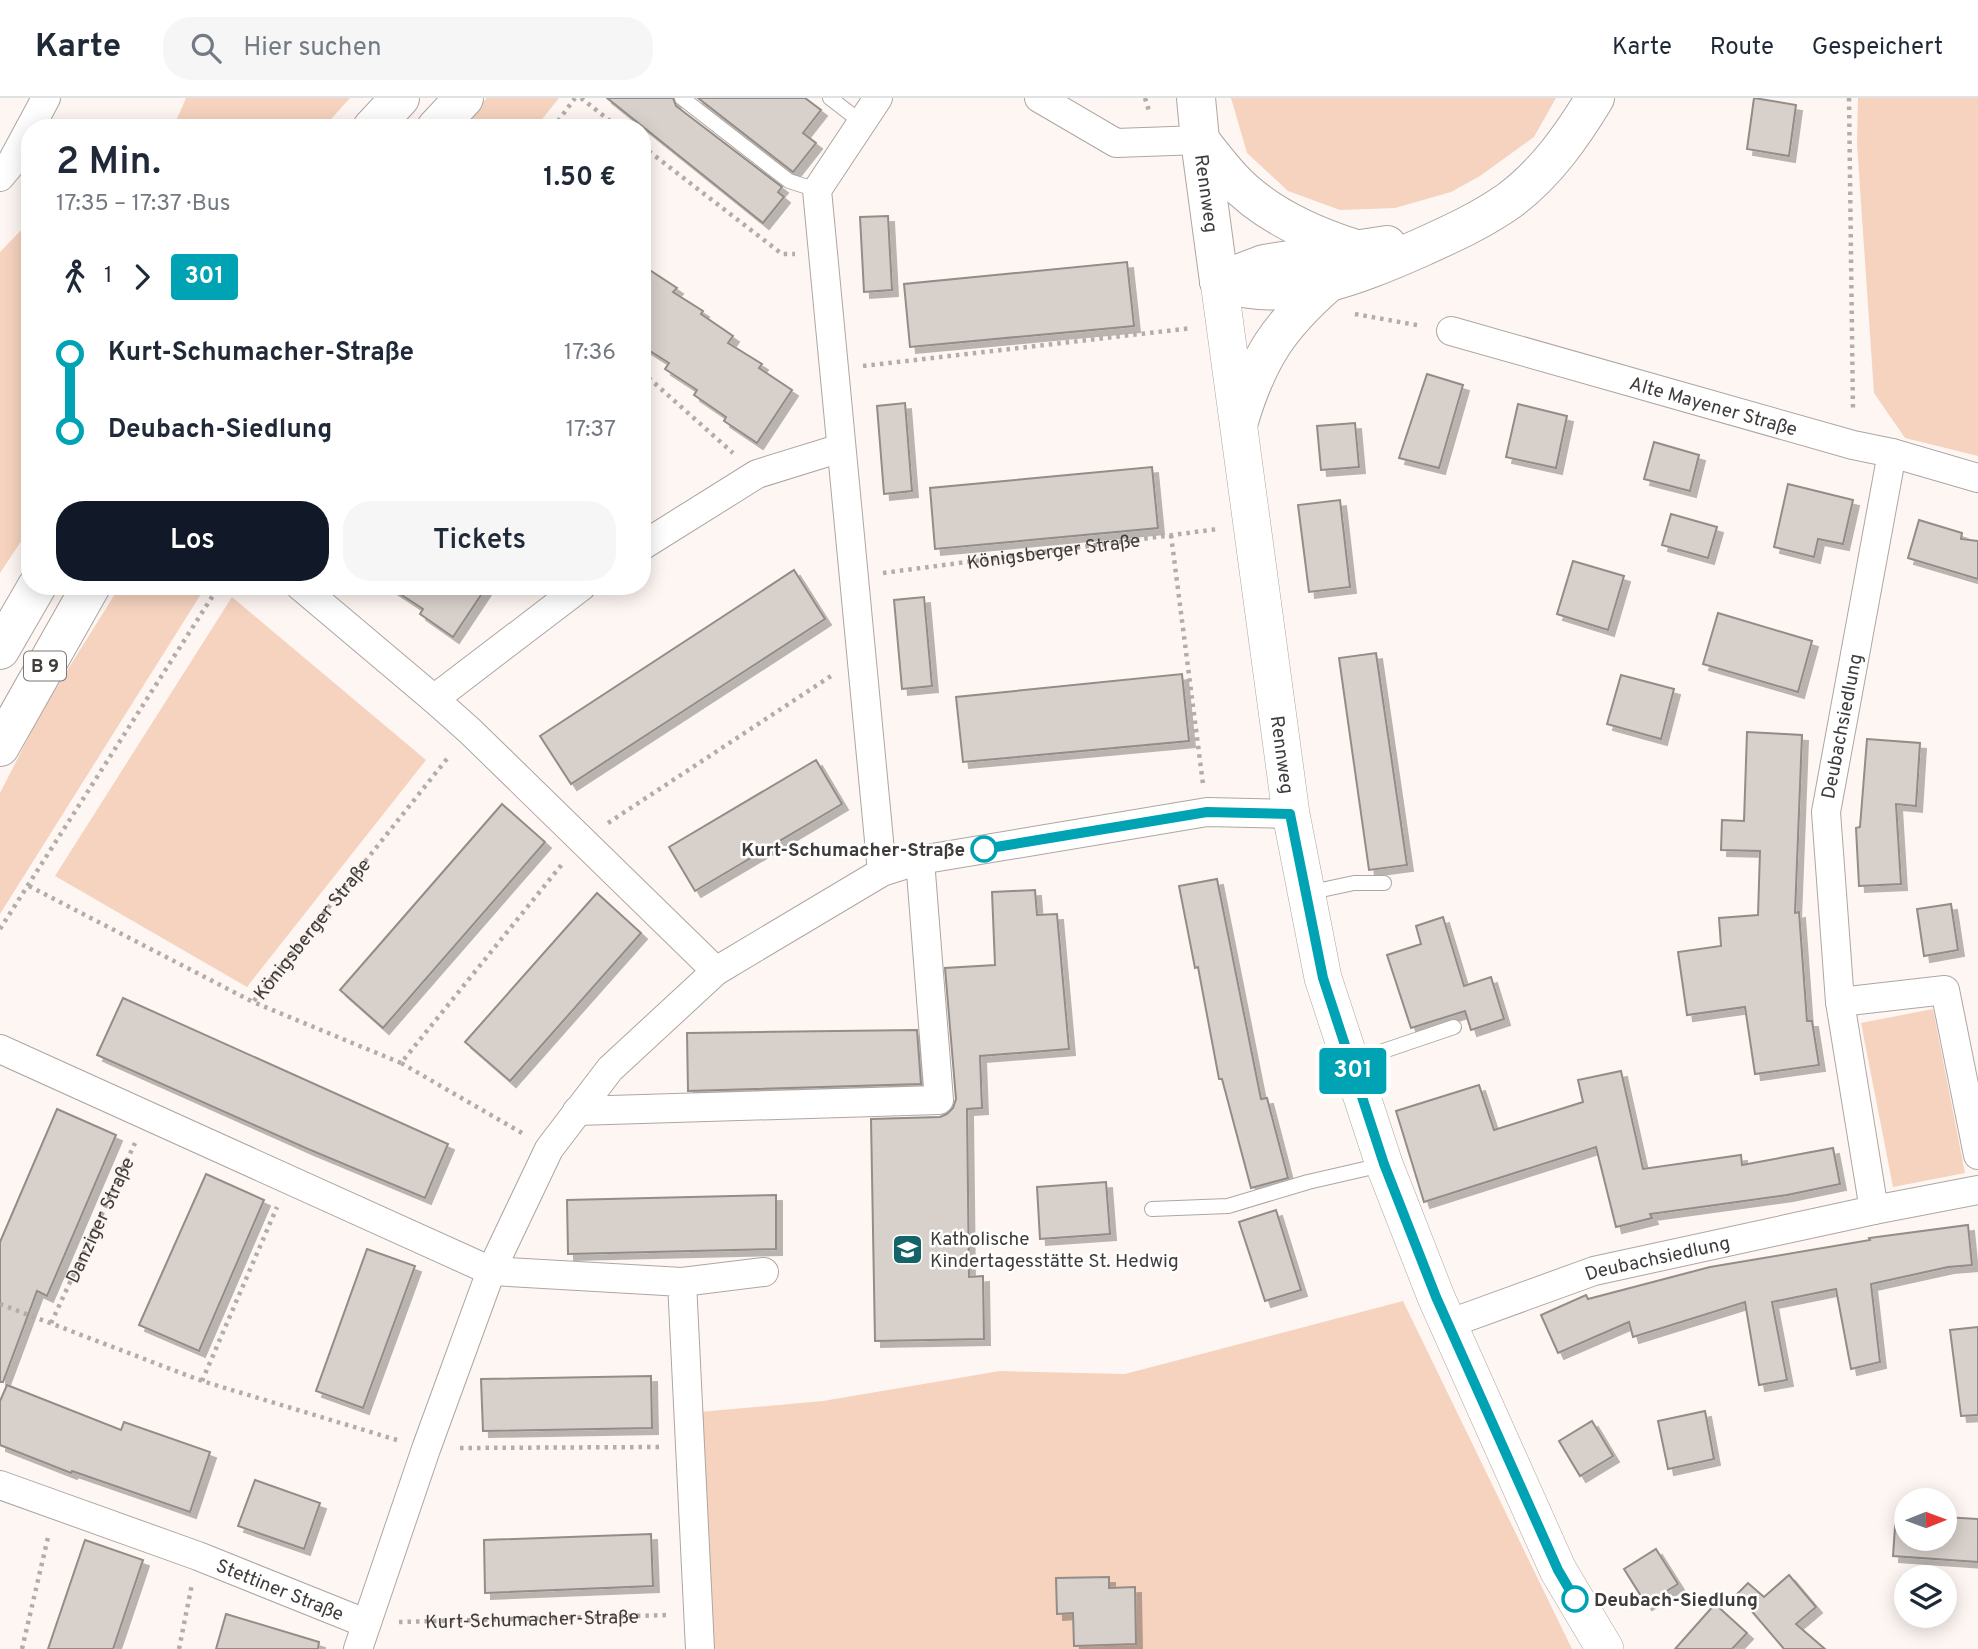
<!DOCTYPE html>
<html lang="de">
<head>
<meta charset="utf-8">
<style>
	body { margin:0; font-family:Overpass,sans-serif; background:#f6f6f7; color:#1f2937; height:100vh; display:flex; flex-direction:column; font-size:26px; white-space:nowrap }
	* { box-sizing:border-box; margin:0 }
	p { font-size:23px; color:#747a83 }
	.icon { flex:none; width:38px; height:38px; fill:none; stroke:currentColor; stroke-width:2; stroke-linecap:round; stroke-linejoin:round }
	.map { position:relative; flex:1; overflow:hidden }
	.drawer { position:absolute; left:21px; top:21px; width:630px; height:476px; display:flex; flex-direction:column; background:#fff; border-radius:28px; box-shadow:0 4px 18px #0003 }
	.drawer>* { flex:none }
	.badge { padding:0 14px; border-radius:5px; font-size:24px; line-height:46px }
	.needle { width:46px; rotate:89deg }
	.controls { position:absolute; left:1894px; top:1390px; display:grid; gap:14px }
	.controls a { display:grid; place-items:center; width:63px; height:63px; border-radius:50%; background:#fff; box-shadow:0 4px 18px #0003; font-size:35px }
	.map>.badge { position:absolute; translate:-50% -50%; box-shadow:0 0 0 4px #fff }
	.legs { display:flex; align-items:center; gap:10px; height:77px; padding:0 35px; font-size:23px }
	.legs p { margin-inline-start:auto }
	.overview { display:flex; align-items:center; justify-content:space-between; height:119px; padding:0 35px }
	h1 { font-size:38px; font-weight:600; line-height:52px }
	.button { display:flex; gap:14px; margin-top:auto; padding:14px 35px }
	.button a { flex:1; height:80px; border-radius:28px; background:#111827; color:#fff; font-size:28px; font-weight:600; line-height:80px; text-align:center }
	.button a+a { background:#f6f6f7; color:#1f2937 }
	ul { padding:0 35px; list-style:none }
	li { display:flex; align-items:center; gap:24px; height:77px; font-size:26px }
	li i { display:grid; place-items:center; width:10px; height:100%; margin:0 9px; background:currentColor }
	li i::after { content:''; width:18px; height:18px; margin:-9px; border:5px solid; border-radius:50%; background:#fff }
	li p { margin-inline-start:auto }
	li:first-child i { background:linear-gradient(#0000 50%,currentColor 0) }
	li:last-child i { background:linear-gradient(currentColor 50%,#0000 0) }
	header { display:flex; align-items:center; gap:42px; box-sizing:border-box; height:98px; padding:0 35px; background:#fff; border-bottom:2px solid #e0e1e3 }
	header strong { font-size:33px }
	nav { display:flex; gap:38px; margin-inline-start:auto; font-size:24px }
	.search { width:490px; height:63px; background:#f6f6f7; display:flex; align-items:center; gap:18px; box-sizing:border-box; padding:0 24px; border-radius:28px; color:#747a83; font-size:26px }
	.map>svg:first-child { display:block }
	.green { fill:#f5d3bf }
	.building { fill:#d8d0cb; stroke:#938c87; stroke-width:2; filter:url(#shadow) }
	.lines { fill:none; stroke-linecap:round; stroke-linejoin:round }
	.service-casing { stroke:#ada6a2; stroke-width:16 }
	.minor-casing { stroke:#ada6a2; stroke-width:30 }
	.tertiary-casing { stroke:#ada6a2; stroke-width:38 }
	.secondary-casing { stroke:#ada6a2; stroke-width:40 }
	.trunk-casing { stroke:#ada6a2; stroke-width:40 }
	.path { stroke:#b3adaa; stroke-width:4.5; stroke-dasharray:3.5 5; stroke-linecap:butt }
	.service { stroke:#fff; stroke-width:14 }
	.minor { stroke:#fff; stroke-width:28 }
	.tertiary { stroke:#fff; stroke-width:37 }
	.secondary { stroke:#fff; stroke-width:38 }
	.trunk { stroke:#fff; stroke-width:38 }
	.line-1-casing { stroke:#fff; stroke-width:16 }
	.line-1 { stroke:#00a3b4; stroke-width:10 }
	.stop-1-dot { fill:#fff; stroke:#00a3b4; stroke-width:3.5 }
	.labels { text-anchor:middle; stroke-width:5; stroke-linejoin:round; paint-order:stroke }
	.shield { fill:#fff; stroke:#797675; stroke-width:2 }
	.shield-label { font-size:18px; font-weight:bold; fill:#3f3c3a }
	.street-label { font-size:19px; fill:#3f3c3a; stroke:#fff }
	.stop-label { font-size:19px; font-weight:bold; fill:#3f3c3a; stroke:#fff; text-anchor:end }
	.poi-label { font-size:19px; fill:#3f3c3a; stroke:#fff; text-anchor:start }
</style>
</head>
<body>
<header>
<strong>Karte</strong>
<div class="search"><svg class="icon" aria-label="search" viewBox="0 0 24 24"><circle cx="10" cy="10" r="6"/><path d="M15 15l6 6"/></svg>Hier suchen</div>
<nav><a>Karte</a><a>Route</a><a>Gespeichert</a></nav>
</header>
<div class="map">
<svg width="1978" height="1551" viewBox="0 0 1978 1551">
	<defs>
		<filter id="shadow"><feDropShadow dx="6" dy="6" stdDeviation="0" flood-color="#0004"/></filter>
	</defs>
	<rect width="100%" height="100%" fill="#fef6f2"/>
	<g class="green">
		<polygon points="186,0 350,0 323,30 173,30"/>
		<polygon points="487,0 559,0 535,30 457,30"/>
		<polygon points="1231,0 1556,0 1534,39 1480,78 1451,94 1395,110 1340,112 1288,93 1247,55"/>
		<polygon points="1858,0 1978,0 1978,358 1905,340 1874,295 1857,46"/>
		<polygon points="30,123 30,430 0,475 0,154"/>
		<polygon points="120,488 206,488 0,816 0,695 43,611"/>
		<polygon points="232,499 426,662 247,889 55,778"/>
		<polygon points="1933,911 1965,1075 1893,1089 1861,925"/>
		<polygon points="1403,1203 1572,1551 709,1551 699,1314 823,1303 1000,1273 1125,1276"/>
	</g>
	<g class="building">
		<polygon points="607,0 673,0 676,8 782,89 778,94 784,99 763,125"/>
		<polygon points="698,0 805,0 821,12 803,35 816,45 793,74"/>
		<polygon points="1754,0 1796,7 1789,58 1747,51"/>
		<polygon points="888,118 892,192 864,194 860,119"/>
		<polygon points="1127,164 1134,228 910,249 904,186"/>
		<polygon points="642,167 677,190 673,194 703,213 701,216 733,238 728,245 762,266 759,270 792,292 757,345 724,323 726,319 694,297 697,292 665,271 669,265 642,248"/>
		<polygon points="1427,276 1463,287 1439,370 1399,360"/>
		<polygon points="905,305 912,393 884,396 877,308"/>
		<polygon points="1518,306 1567,318 1556,370 1506,359"/>
		<polygon points="1355,325 1359,369 1321,372 1317,328"/>
		<polygon points="1654,344 1699,357 1690,393 1644,381"/>
		<polygon points="1152,369 1158,430 935,451 930,390"/>
		<polygon points="1788,386 1853,402 1843,446 1818,441 1814,459 1774,449"/>
		<polygon points="1340,402 1350,489 1309,494 1298,407"/>
		<polygon points="1671,416 1717,429 1708,460 1662,447"/>
		<polygon points="1919,422 1962,435 1961,441 1978,443 1978,481 1908,460"/>
		<polygon points="1573,463 1624,478 1608,532 1557,516"/>
		<polygon points="794,472 825,521 571,686 540,638"/>
		<polygon points="388,488 487,488 453,539 420,516 423,511"/>
		<polygon points="924,499 932,588 902,591 894,502"/>
		<polygon points="1718,515 1812,543 1798,594 1703,566"/>
		<polygon points="1376,555 1407,767 1369,772 1339,560"/>
		<polygon points="1182,576 1189,643 963,664 956,599"/>
		<polygon points="1621,577 1674,591 1661,641 1607,626"/>
		<polygon points="1747,634 1802,637 1795,815 1799,814 1807,923 1812,923 1819,967 1755,976 1745,909 1687,917 1678,854 1721,848 1719,820 1758,817 1760,753 1721,752 1722,722 1744,723"/>
		<polygon points="1867,641 1920,645 1916,708 1896,706 1901,786 1859,788 1856,730 1860,729"/>
		<polygon points="816,662 842,706 695,793 669,749"/>
		<polygon points="502,706 545,744 383,930 340,892"/>
		<polygon points="1217,781 1261,1001 1267,1000 1288,1080 1251,1090 1222,981 1219,981 1198,869 1195,870 1179,788"/>
		<polygon points="1035,792 1037,817 1057,816 1069,951 980,958 982,1010 967,1011 969,1179 983,1178 984,1241 875,1243 871,1021 940,1019 947,1016 953,1010 956,1001 945,870 995,867 992,794"/>
		<polygon points="597,795 641,835 510,983 465,944"/>
		<polygon points="1951,806 1958,852 1924,858 1917,811"/>
		<polygon points="1443,819 1464,888 1491,879 1504,921 1471,932 1465,913 1411,930 1387,857 1421,846 1416,828"/>
		<polygon points="123,900 448,1046 425,1100 308,1051 97,957"/>
		<polygon points="917,932 921,986 688,993 687,935"/>
		<polygon points="1621,973 1643,1071 1741,1057 1742,1067 1833,1050 1840,1086 1787,1097 1650,1116 1652,1120 1616,1129 1596,1049 1424,1104 1396,1013 1479,987 1494,1032 1583,1004 1578,982"/>
		<polygon points="57,1011 116,1037 47,1198 37,1193 3,1284 0,1284 0,1144"/>
		<polygon points="206,1076 264,1102 199,1253 139,1227"/>
		<polygon points="1106,1084 1110,1136 1040,1141 1037,1089"/>
		<polygon points="776,1097 776,1151 568,1156 567,1102"/>
		<polygon points="1276,1112 1301,1192 1265,1203 1239,1124"/>
		<polygon points="1968,1127 1972,1167 1948,1169 1871,1186 1880,1264 1851,1271 1836,1191 1772,1204 1787,1282 1759,1287 1745,1204 1633,1239 1629,1224 1558,1255 1541,1217 1586,1197 1588,1201 1710,1169 1870,1142 1869,1140"/>
		<polygon points="367,1151 415,1168 363,1310 316,1293"/>
		<polygon points="1978,1229 1978,1317 1961,1318 1950,1232"/>
		<polygon points="651,1278 652,1330 483,1333 481,1281"/>
		<polygon points="7,1287 121,1332 124,1324 210,1354 190,1414 72,1373 71,1375 0,1347 0,1303"/>
		<polygon points="1705,1313 1714,1361 1668,1371 1658,1323"/>
		<polygon points="1592,1323 1613,1358 1580,1378 1559,1343"/>
		<polygon points="255,1382 320,1405 304,1451 238,1428"/>
		<polygon points="1896,1415 1906,1416 1906,1440 1944,1440 1944,1419 1978,1421 1978,1464 1893,1458"/>
		<polygon points="651,1436 653,1488 485,1495 484,1442"/>
		<polygon points="85,1442 143,1462 113,1551 48,1551"/>
		<polygon points="1656,1451 1678,1486 1646,1506 1624,1471"/>
		<polygon points="1789,1477 1816,1509 1796,1526 1825,1551 1784,1551 1737,1496 1748,1485 1764,1499"/>
		<polygon points="1109,1479 1109,1490 1135,1489 1136,1546 1074,1548 1073,1515 1057,1516 1056,1480"/>
		<polygon points="1715,1506 1747,1535 1732,1551 1675,1551"/>
		<polygon points="226,1516 319,1544 318,1551 216,1551"/>
	</g>
	<g class="lines">
		<defs>
			<g id="service">
				<polyline points="682,0 789,83 817,92"/>
				<polyline points="830,0 861,24"/>
				<polyline points="1307,795 1354,785 1384,785"/>
				<polyline points="1351,964 1454,929"/>
				<polyline points="1152,1111 1228,1108 1308,1084 1382,1067"/>
			</g>
			<g id="minor">
				<polyline points="878,0 817,92 882,774"/>
				<polyline points="1039,0 1116,45 1200,42"/>
				<polyline points="30,30 46,0"/>
				<polyline points="0,79 10,67 30,30"/>
				<path id="s5" d="M1451,233L1853,347L1892,355L1978,380"/>
				<polyline points="1892,355 1826,714 1840,904 1874,1112 1978,1092"/>
				<polyline points="642,448 757,376 841,350"/>
				<polyline points="300,488 434,601"/>
				<polyline points="582,488 434,601 470,633 716,873"/>
				<polyline points="1840,904 1945,892 1978,1057"/>
				<polyline points="0,951 491,1173 682,1184 700,1551"/>
				<polyline points="577,1013 939,1002 920,762"/>
				<polyline points="682,1184 764,1174"/>
				<path id="s6" d="M1448,1226L1594,1173L1874,1112"/>
				<path id="s7" d="M0,1387L198,1458L365,1525"/>
				<polyline points="358,1551 426,1351 491,1173 549,1051 610,971 716,873 882,774 920,762 1207,714 1291,716"/>
			</g>
			<g id="tertiary">
				<path id="s8" d="M1219,183L1291,716L1323,880L1384,1066L1436,1199L1558,1472L1605,1551"/>
			</g>
			<g id="secondary">
				<path id="s9" d="M1196,0L1200,42L1219,183"/>
			</g>
			<g id="trunk">
				<polyline points="372,30 400,0"/>
				<polyline points="436,30 464,0"/>
				<path d="M1200,42C1210,55 1220,68 1231,80C1263,115 1309,136 1353,150"/>
				<path d="M1219,183C1283,209 1361,176 1420,150C1451,136 1482,122 1510,102C1546,75 1572,38 1595,0"/>
				<polyline points="1219,183 1264,166 1387,147"/>
				<path d="M1239,323C1258,260 1278,229 1328,185"/>
				<polyline points="0,552 37,488"/>
				<polyline points="0,649 91,488"/>
			</g>
		</defs>
		<use href="#service" class="service-casing"/>
		<use href="#minor" class="minor-casing"/>
		<use href="#tertiary" class="tertiary-casing"/>
		<use href="#secondary" class="secondary-casing"/>
		<use href="#trunk" class="trunk-casing"/>
		<g class="path">
			<polyline points="581,0 619,30"/>
			<polyline points="1145,0 1149,13"/>
			<polyline points="1849,0 1853,314"/>
			<polyline points="553,30 575,0"/>
			<polyline points="642,48 782,156 795,156"/>
			<polyline points="1355,216 1422,228"/>
			<polyline points="863,268 1192,230"/>
			<polyline points="642,274 733,355"/>
			<polyline points="1171,437 1203,686"/>
			<path id="s1" d="M883,475L1218,431"/>
			<polyline points="608,725 834,576"/>
			<polyline points="29,788 253,904"/>
			<polyline points="0,831 219,488"/>
			<path id="s2" d="M401,965L253,904L450,657"/>
			<polyline points="522,1035 401,965 563,765"/>
			<polyline points="0,1206 202,1283 397,1342"/>
			<path id="s3" d="M51,1225L135,1045"/>
			<polyline points="202,1283 277,1109"/>
			<polyline points="460,1350 661,1349"/>
			<path id="s4" d="M399,1524L670,1517"/>
			<polyline points="22,1551 49,1435"/>
			<polyline points="179,1551 192,1486"/>
		</g>
		<use href="#service" class="service"/>
		<use href="#minor" class="minor"/>
		<use href="#tertiary" class="tertiary"/>
		<use href="#secondary" class="secondary"/>
		<use href="#trunk" class="trunk"/>
	</g>
	<g class="lines">
		<defs>
			<polyline id="line-1" points="984,751 1207,714 1290,716 1323,880 1384,1066 1436,1199 1558,1472 1575,1501"/>
		</defs>
		<use href="#line-1" class="line-1-casing"/>
		<use href="#line-1" class="line-1"/>
	</g>
	<defs>
		<symbol id="school-square" viewBox="-11 -11 22 22"><rect x="-9" y="-9" width="18" height="18" rx="4" fill="#146369" stroke="#fff"/><path d="M0-5L7-2L0 1L-7-2ZM-4 1L0 2.5L4 1V4Q0 6-4 4Z" fill="#fff"/></symbol>
	</defs>
	<g fill-rule="evenodd">
		<use href="#school-square" x="890" y="1134" width="35" height="35"/>
	</g>
	<g class="stop-1-dot">
		<circle cx="984" cy="751" r="12"/>
		<circle cx="1575" cy="1501" r="12"/>
	</g>
	<g class="labels">
		<rect class="shield" x="24" y="553.5" width="42" height="29" rx="5"/>
		<g class="shield-label">
			<text x="45" y="574">B 9</text>
		</g>
		<g class="street-label">
			<text dy="7" stroke="none"><textPath href="#s9" startOffset="96">Rennweg</textPath></text>
			<text dy="7" stroke="none"><textPath href="#s5" startOffset="273">Alte Mayener Straße</textPath></text>
			<text dy="7" stroke="none"><textPath href="#s1" startOffset="172">Königsberger Straße</textPath></text>
			<text transform="translate(1841 628) rotate(-79)" y="7">Deubachsiedlung</text>
			<text dy="7" stroke="none"><textPath href="#s8" startOffset="478">Rennweg</textPath></text>
			<text dy="7" stroke="none"><textPath href="#s2" startOffset="254">Königsberger Straße</textPath></text>
			<text dy="7" stroke="none"><textPath href="#s3" startOffset="114">Danziger Straße</textPath></text>
			<text dy="7" stroke="none"><textPath href="#s6" startOffset="220">Deubachsiedlung</textPath></text>
			<text dy="7" stroke="none"><textPath href="#s7" startOffset="299">Stettiner Straße</textPath></text>
			<text dy="7" stroke="none"><textPath href="#s4" startOffset="133">Kurt-Schumacher-Straße</textPath></text>
		</g>
		<g class="stop-label">
			<text x="965" y="758">Kurt-Schumacher-Straße</text>
			<text x="1594" y="1508" text-anchor="start">Deubach-Siedlung</text>
		</g>
		<g class="poi-label">
			<text x="930" y="1147">Katholische<tspan x="930" dy="22">Kindertagesstätte St. Hedwig</tspan></text>
		</g>
	</g>
</svg>
<div class="controls">
<a><svg class="needle" viewBox="-14 -14 28 28"><path d="M0-13l5 13h-10z" fill="#e53935"/><path d="M0 13l5-13h-10z" fill="#747a83"/></svg></a>
<a><svg class="icon" aria-label="layers" viewBox="0 0 24 24"><path d="M12 4l9 5-9 5-9-5zM3 14l9 5 9-5"/></svg></a>
</div>
<b class="badge" style="left:1353px;top:973px;background:#00a3b4;color:#fff">301</b>
<section class="drawer">
<div class="overview"><div><h1>2 Min.</h1><p>17:35 – 17:37 · Bus</p></div><b>1.50 €</b></div>
<div class="legs"><svg class="icon" aria-label="walk" viewBox="0 0 24 24"><circle cx="13" cy="4" r="2"/><path d="M13 8l-2 6 4 7M11 14l-3 7M7 12l3-4h3l4 4"/></svg>1<svg class="icon" aria-label="forward" viewBox="0 0 24 24"><path d="M9 5l7 7-7 7"/></svg><b class="badge" style="background:#00a3b4;color:#fff">301</b></div>
<ul>
<li><i style="color:#00a3b4"></i><b>Kurt-Schumacher-Straße</b><p>17:36</p></li>
<li><i style="color:#00a3b4"></i><b>Deubach-Siedlung</b><p>17:37</p></li>
</ul>
<div class="button"><a>Los</a><a>Tickets</a></div>
</section>
</div>
</body>
</html>
